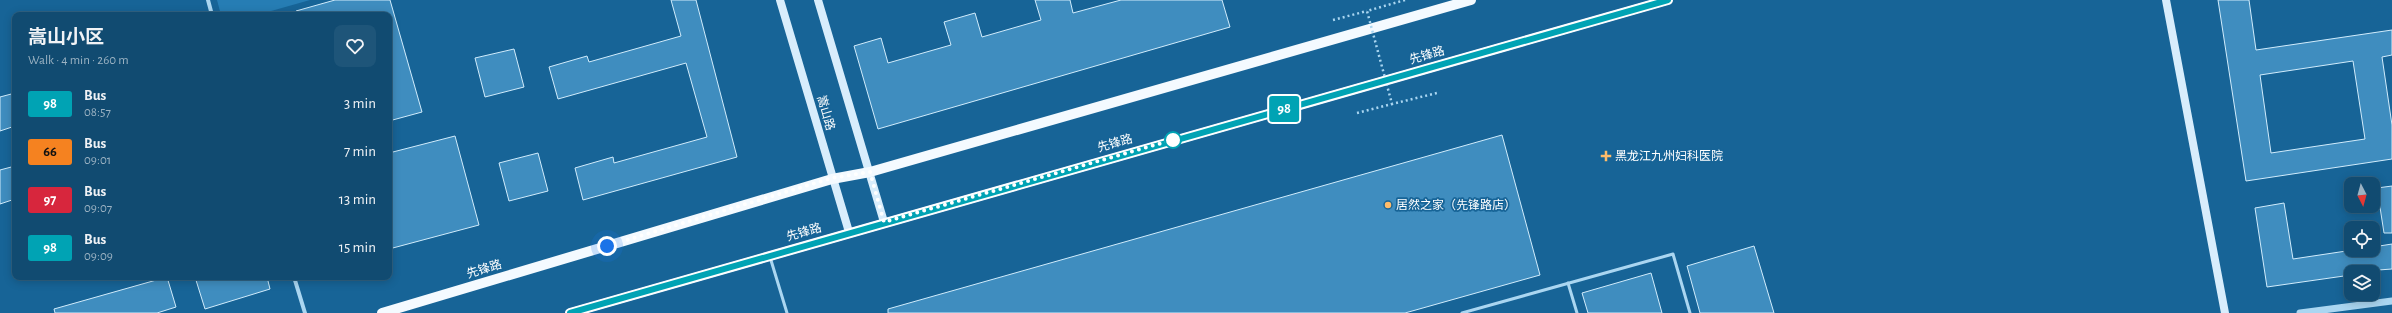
<!DOCTYPE html>
<html lang="en">
<head>
<meta charset="utf-8">
<style>
	body { margin:0; font-family:"Alegreya Sans","Noto Sans SC",sans-serif; background:#1e5579; color:#f1f3f6; height:100vh; display:flex; flex-direction:column; font-size:15px; white-space:nowrap }
	* { box-sizing:border-box; margin:0 }
	p { font-size:13px; color:#9cb3c3 }
	.icon { flex:none; width:22px; height:22px; fill:none; stroke:currentColor; stroke-width:2; stroke-linecap:round; stroke-linejoin:round }
	.map { position:relative; flex:1; overflow:hidden }
	.side { position:absolute; left:12px; top:12px; width:380px; height:268px; display:flex; flex-direction:column; background:#114b71; border-radius:8px; box-shadow:0 2px 10px #0003,0 0 0 1px #306384 }
	.side>* { flex:none }
	.badge { padding:0 8px; border-radius:3px; font-size:14px; line-height:26px }
	.needle { width:26px; rotate:174deg }
	.fabs { position:absolute; left:2344px; top:177px; display:grid; gap:8px }
	.fabs a { display:grid; place-items:center; width:36px; height:36px; border-radius:8px; background:#114b71; box-shadow:0 2px 10px #0003,0 0 0 1px #306384; font-size:20px }
	.you { position:absolute; width:20px; height:20px; margin:-10px; border:3px solid #fff; border-radius:50%; background:#1a73e8; box-shadow:0 0 0 6px #1a73e833 }
	.map>.badge { position:absolute; translate:-50% -50%; box-shadow:0 0 0 2px #fff }
	.round { display:grid; place-items:center; flex:none; width:42px; height:42px; border-radius:8px; background:#1e5579 }
	.head { display:flex; align-items:center; justify-content:space-between; height:68px; padding:0 16px }
	h1 { font-size:19px; font-weight:700; line-height:30px }
	ul { padding:0; list-style:none }
	li { display:flex; align-items:center; gap:12px; height:48px; padding:0 16px }
	li div { flex:1 }
	li b { display:block; font-size:15px }
	li em { font-style:normal }
	li .badge { min-width:44px; font-weight:700; text-align:center }
	.map>svg:first-child { display:block }
	.green { fill:#267db4 }
	.building { fill:#3f8dbf; stroke:#d1ecfc; fill-rule:evenodd }
	.lines { fill:none; stroke-linecap:round; stroke-linejoin:round }
	.path { stroke:#aad6f1; stroke-width:2.5; stroke-dasharray:2 3; stroke-linecap:butt }
	.service { stroke:#aad6f1; stroke-width:3 }
	.minor { stroke:#aad6f1; stroke-width:4 }
	.tertiary { stroke:#aad6f1; stroke-width:7 }
	.secondary { stroke:#d8edfc; stroke-width:8 }
	.primary { stroke:#f4faff; stroke-width:10 }
	.path-bridge { stroke:#aad6f1; stroke-width:2.5; stroke-dasharray:2 3; stroke-linecap:butt }
	.line-casing { stroke:#fff; stroke-width:9 }
	.line { stroke:#00a3b4; stroke-width:6 }
	.walk { stroke:#fff; stroke-width:4; stroke-dasharray:0 7.2 }
	.stop-dot { fill:#fff; stroke:#00a3b4; stroke-width:2 }
	.poi-dot { fill:#ffbc6a; stroke:#176497; stroke-width:1.5 }
	.labels { text-anchor:middle; stroke-width:3.5; stroke-linejoin:round; paint-order:stroke }
	.street-label { font-size:12px; fill:#fff; stroke:#176497 }
	.poi-label { font-size:12px; fill:#fff; stroke:#176497; text-anchor:start }
</style>
</head>
<body>
<div class="map">
<svg width="2392" height="313" viewBox="0 0 2392 313">
	<rect width="100%" height="100%" fill="#176497"/>
	<polygon class="green" points="217,0 310,0 257,15 221,15"/>
	<g class="building">
		<polygon points="335,0 390,0 422,112 389,121 389,15 296,15 296,11"/>
		<polygon points="671,0 696,0 737,157 583,200 575,168 613,157 614,163 707,137 686,63 558,99 549,67 587,56 589,62 681,36"/>
		<polygon points="1035,0 1070,0 1073,13 1121,0 1222,0 1230,27 878,129 854,46 881,38 888,63 951,45 944,22 975,13 982,37 1041,20"/>
		<path d="M2218,0H2249L2256,50L2392,30V55L2382,57L2392,125V159L2246,181ZM2353,61L2365,139L2271,153L2260,75Z"/>
		<polygon points="514,49 524,87 485,97 475,58"/>
		<polygon points="15,93 15,126 0,131 0,97"/>
		<polygon points="1502,135 1540,275 1405,313 888,313 888,309"/>
		<polygon points="455,136 479,225 389,249 389,153"/>
		<polygon points="538,153 548,191 509,201 499,163"/>
		<polygon points="15,166 15,199 0,204 0,170"/>
		<polygon points="2392,186 2392,233 2384,233 2377,188"/>
		<polygon points="2284,203 2293,259 2353,250 2373,250 2373,247 2392,244 2392,269 2351,272 2351,275 2267,287 2255,208"/>
		<polygon points="1754,246 1774,313 1700,313 1687,266"/>
		<polygon points="1651,273 1662,313 1588,313 1582,293"/>
		<polygon points="167,277 176,307 157,313 55,313 54,309"/>
		<polygon points="195,277 267,277 270,289 205,309"/>
	</g>
	<g class="lines">
		<g class="path">
			<polyline points="1333,20 1367,11"/>
			<polyline points="1357,113 1392,104"/>
		</g>
		<g class="service">
			<polyline points="770,257 787,313"/>
			<polyline points="1568,283 1577,313"/>
			<polyline points="1462,313 1673,254 1690,313"/>
		</g>
		<g class="minor">
			<polyline points="208,0 212,15"/>
			<polyline points="294,277 305,313"/>
		</g>
		<polyline class="tertiary" points="2300,313 2392,301"/>
		<g class="secondary">
			<polyline points="780,0 849,232"/>
			<polyline points="818,0 884,222"/>
			<polyline points="2166,0 2225,313"/>
		</g>
		<g class="primary">
			<polyline points="382,313 832,179 870,172 1471,0"/>
			<polyline points="570,313 1668,0"/>
		</g>
		<polyline class="path-bridge" points="1405,0 1367,11 1392,104 1437,93"/>
	</g>
	<g class="lines">
		<defs>
			<polyline id="line" points="570,313 1668,0"/>
		</defs>
		<use href="#line" class="line-casing"/>
		<use href="#line" class="line"/>
		<polyline class="walk" points="607,246 832,178 870,172 884,222 1176,139 1173,140"/>
	</g>
	<circle class="stop-dot" cx="1173" cy="140" r="8"/>
	<g class="poi-dot">
		<path d="M1604 150h4v4h4v4h-4v4h-4v-4h-4v-4h4z"/>
		<circle cx="1388" cy="205" r="4"/>
	</g>
	<g class="labels">
		<g class="street-label">
			<text transform="translate(1427 55) rotate(-16)" y="4">先锋路</text>
			<text transform="translate(826 113) rotate(74)" y="4">嵩山路</text>
			<text transform="translate(1115 143) rotate(-16)" y="4">先锋路</text>
			<text transform="translate(804 232) rotate(-16)" y="4">先锋路</text>
			<text transform="translate(484 269) rotate(-17)" y="4">先锋路</text>
		</g>
		<g class="poi-label">
			<text x="1615" y="160">黑龙江九州妇科医院</text>
			<text x="1396" y="209">居然之家（先锋路店）</text>
		</g>
	</g>
</svg>
<div class="fabs">
<a><svg class="needle" viewBox="-14 -14 28 28"><path d="M0-13l5 13h-10z" fill="#e53935"/><path d="M0 13l5-13h-10z" fill="#9cb3c3"/></svg></a>
<a><svg class="icon" aria-label="locate" viewBox="0 0 24 24"><circle cx="12" cy="12" r="6"/><path d="M12 2v4M12 18v4M2 12h4M18 12h4"/></svg></a>
<a><svg class="icon" aria-label="layers" viewBox="0 0 24 24"><path d="M12 4l9 5-9 5-9-5zM3 14l9 5 9-5"/></svg></a>
</div>
<div class="you" style="left:607px;top:246px"></div>
<b class="badge" style="left:1284px;top:109px;background:#00a3b4;color:#fff">98</b>
<section class="side">
<div class="head"><div><h1>嵩山小区</h1><p>Walk · 4 min · 260 m</p></div><a class="round"><svg class="icon" aria-label="heart" viewBox="0 0 24 24"><path d="M12 20l-8-8c-3-5 5-10 8-4 3-6 11-1 8 4z"/></svg></a></div>
<ul>
<li><span class="badge" style="background:#00a3b4;color:#fff">98</span><div><b>Bus</b><p>08:57</p></div><em>3 min</em></li>
<li><span class="badge" style="background:#f58220;color:#111">66</span><div><b>Bus</b><p>09:01</p></div><em>7 min</em></li>
<li><span class="badge" style="background:#d7263d;color:#fff">97</span><div><b>Bus</b><p>09:07</p></div><em>13 min</em></li>
<li><span class="badge" style="background:#00a3b4;color:#fff">98</span><div><b>Bus</b><p>09:09</p></div><em>15 min</em></li>
</ul>
</section>
</div>
</body>
</html>
